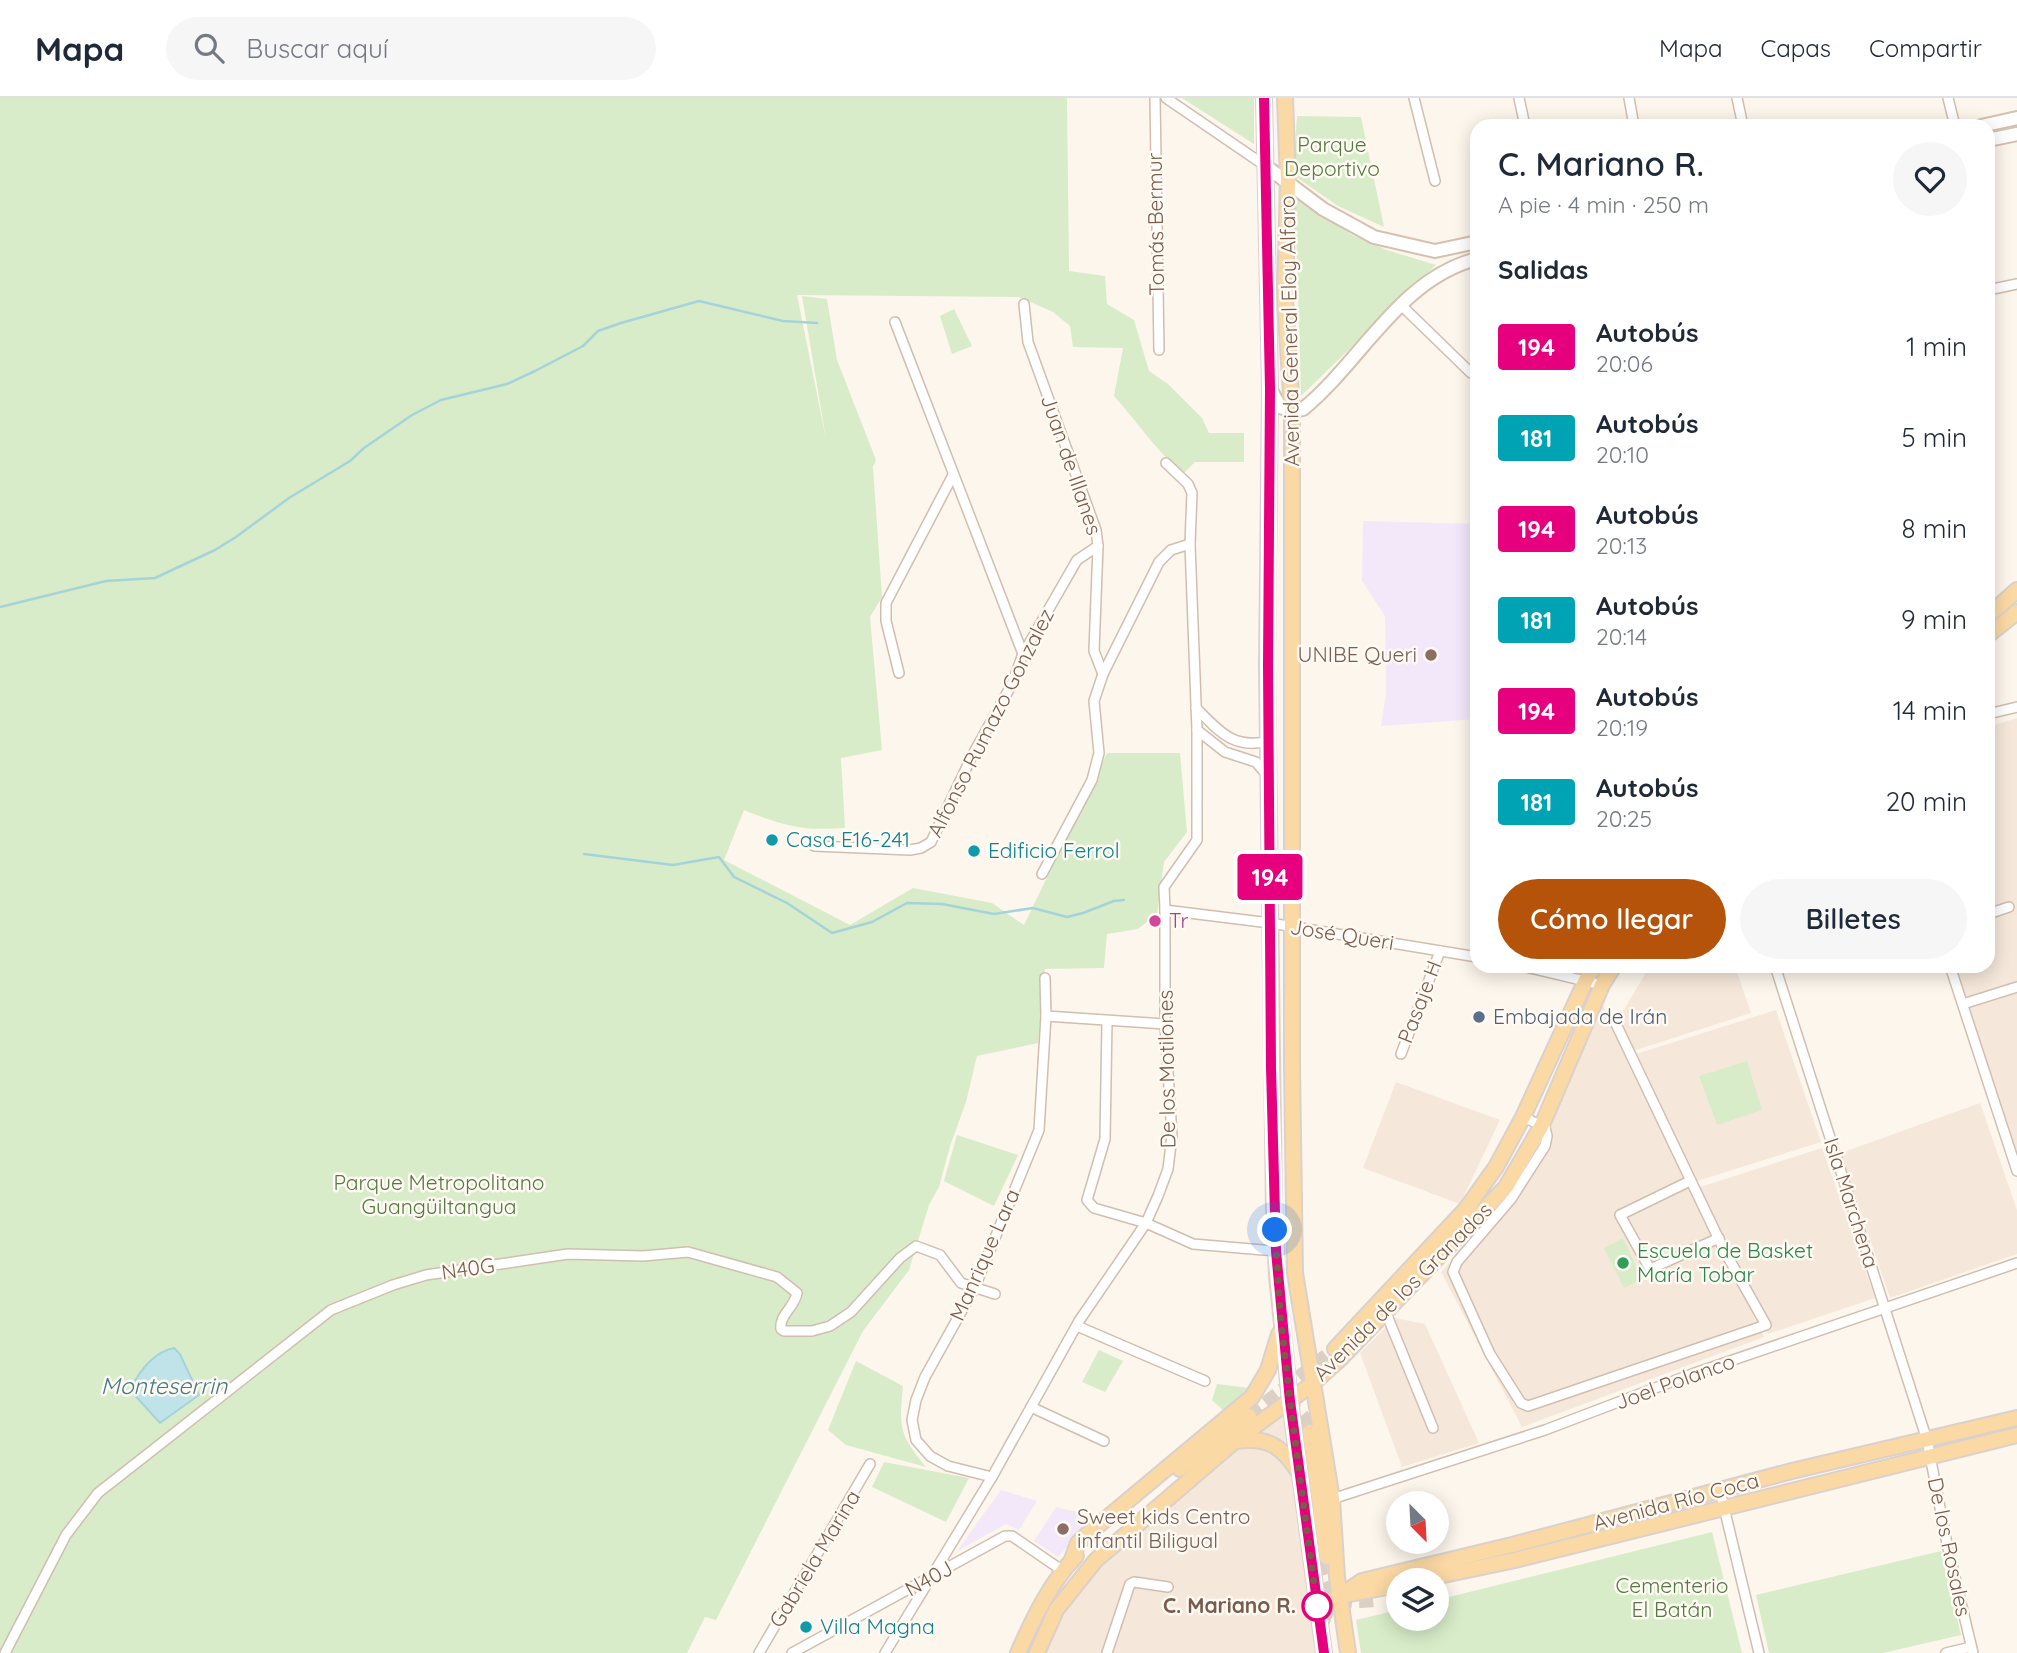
<!DOCTYPE html>
<html lang="es">
<head>
<meta charset="utf-8">
<style>
	body { margin:0; font-family:Quicksand,sans-serif; background:#f6f6f7; color:#1f2937; height:100vh; display:flex; flex-direction:column; font-size:26px; white-space:nowrap }
	* { box-sizing:border-box; margin:0 }
	p { font-size:23px; color:#747a83 }
	.icon { flex:none; width:38px; height:38px; fill:none; stroke:currentColor; stroke-width:2; stroke-linecap:round; stroke-linejoin:round }
	.map { position:relative; flex:1; overflow:hidden }
	.details { position:absolute; left:1470px; top:21px; width:525px; height:854px; display:flex; flex-direction:column; background:#fff; border-radius:21px; box-shadow:0 4px 18px #0003 }
	.details>* { flex:none }
	.badge { padding:0 14px; border-radius:5px; font-size:24px; line-height:46px }
	.needle { width:46px; rotate:156deg }
	.tools { position:absolute; left:1386px; top:1393px; display:grid; gap:14px }
	.tools a { display:grid; place-items:center; width:63px; height:63px; border-radius:50%; background:#fff; box-shadow:0 4px 18px #0003; font-size:35px }
	.you { position:absolute; width:35px; height:35px; margin:-18px; border:5px solid #fff; border-radius:50%; background:#1a73e8; box-shadow:0 0 0 10px #1a73e833 }
	.map>.badge { position:absolute; translate:-50% -50%; box-shadow:0 0 0 4px #fff }
	h2 { padding:0 28px; font-size:26px; line-height:63px }
	.round { display:grid; place-items:center; flex:none; width:74px; height:74px; border-radius:37px; background:#f6f6f7 }
	.overview { display:flex; align-items:center; justify-content:space-between; height:119px; padding:0 28px }
	h1 { font-size:33px; font-weight:600; line-height:52px }
	.primary-button { display:flex; gap:14px; margin-top:auto; padding:14px 28px }
	.primary-button a { flex:1; height:80px; border-radius:42px; background:#b45309; color:#fff; font-size:28px; font-weight:600; line-height:80px; text-align:center }
	.primary-button a+a { background:#f6f6f7; color:#1f2937 }
	ul { padding:0; list-style:none }
	li { display:flex; align-items:center; gap:21px; height:91px; padding:0 28px }
	li div { flex:1 }
	li b { display:block; font-size:26px }
	li em { font-style:normal }
	li .badge { min-width:77px; font-weight:700; text-align:center }
	header { display:flex; align-items:center; gap:42px; box-sizing:border-box; height:98px; padding:0 35px; background:#fff; border-bottom:2px solid #e0e1e3 }
	header strong { font-size:33px }
	nav { display:flex; gap:38px; margin-inline-start:auto; font-size:24px }
	.search { width:490px; height:63px; background:#f6f6f7; display:flex; align-items:center; gap:18px; box-sizing:border-box; padding:0 24px; border-radius:38px; color:#747a83; font-size:26px }
	.map>svg:first-child { display:block }
	.residential { fill:#f5e8da }
	.education { fill:#f3e8fa }
	.green { fill:#d8ecc9 }
	.water { fill:#bfe3e8; stroke:#a5d3da; stroke-width:2 }
	.lines { fill:none; stroke-linecap:round; stroke-linejoin:round }
	.stream { stroke:#a5d3da; stroke-width:2.5 }
	.primary-tunnel { stroke:#dcd0c4; stroke-width:14; stroke-dasharray:14 7; stroke-linecap:butt }
	.minor-casing { stroke:#d1beb0; stroke-width:12 }
	.secondary-casing { stroke:#d6c0b0; stroke-width:16 }
	.primary-casing { stroke:#dad1cd; stroke-width:18 }
	.minor { stroke:#fff; stroke-width:9 }
	.secondary { stroke:#fff; stroke-width:12 }
	.primary { stroke:#fbd9a5; stroke-width:14 }
	.line-casing { stroke:#fff; stroke-width:16 }
	.line { stroke:#e6007e; stroke-width:10 }
	.walk { stroke:#7a5c4d; stroke-width:7; stroke-dasharray:0 12.6 }
	.education-dot { fill:#8d6e63; stroke:#fffaf3; stroke-width:2.5 }
	.culture-dot { fill:#0f9aa8; stroke:#fffaf3; stroke-width:2.5 }
	.hotel-dot { fill:#d1479c; stroke:#fffaf3; stroke-width:2.5 }
	.service-dot { fill:#5c6f8a; stroke:#fffaf3; stroke-width:2.5 }
	.leisure-dot { fill:#2e9e5b; stroke:#fffaf3; stroke-width:2.5 }
	.stop-dot { fill:#fff; stroke:#e6007e; stroke-width:3.5 }
	.labels { text-anchor:middle; stroke-width:5; stroke-linejoin:round; paint-order:stroke }
	.park-label { font-size:21px; fill:#537a41; stroke:#fffaf3 }
	.street-label { font-size:21px; fill:#7a5c4d; stroke:#fffaf3 }
	.education-label { font-size:21px; fill:#785e54; stroke:#fffaf3; text-anchor:end }
	.culture-label { font-size:21px; fill:#0d838f; stroke:#fffaf3; text-anchor:start }
	.hotel-label { font-size:21px; fill:#b23c85; stroke:#fffaf3; text-anchor:start }
	.service-label { font-size:21px; fill:#4e5e75; stroke:#fffaf3; text-anchor:start }
	.leisure-label { font-size:21px; fill:#27864d; stroke:#fffaf3; text-anchor:start }
	.stop-label { font-size:21px; font-weight:bold; fill:#7a5c4d; stroke:#fffaf3; text-anchor:end }
	.water-label { font-size:23px; font-style:italic; fill:#437c86; stroke:#fffaf3 }
</style>
</head>
<body>
<header>
<strong>Mapa</strong>
<div class="search"><svg class="icon" aria-label="search" viewBox="0 0 24 24"><circle cx="10" cy="10" r="6"/><path d="M15 15l6 6"/></svg>Buscar aquí</div>
<nav><a>Mapa</a><a>Capas</a><a>Compartir</a></nav>
</header>
<div class="map">
<svg width="2017" height="1555" viewBox="0 0 2017 1555">
	<rect width="100%" height="100%" fill="#fdf6ec"/>
	<g class="residential">
		<polygon points="2017,620 2017,1058 1951,868 1988,868 1988,629"/>
		<polygon points="1650,868 1735,868 1751,915 1630,954 1616,925"/>
		<polygon points="1601,903 1764,1239 1522,1329 1441,1174 1489,1121 1507,1097"/>
		<polygon points="1776,912 1821,1044 1694,1084 1633,957"/>
		<polygon points="1396,984 1500,1022 1460,1106 1363,1070"/>
		<polygon points="1980,1005 2017,1112 2017,1156 1890,1200 1841,1055"/>
		<polygon points="1822,1050 1875,1200 1768,1236 1697,1090"/>
		<polygon points="1395,1220 1425,1226 1479,1345 1402,1369 1360,1255"/>
		<polygon points="1298,1289 1321,1555 1043,1555 1058,1522 1095,1471"/>
	</g>
	<g class="education">
		<polygon points="1363,423 1477,426 1477,621 1381,628 1386,596 1385,518 1362,483"/>
		<polygon points="1001,1392 1037,1403 1019,1432 1006,1426 957,1453"/>
		<polygon points="1056,1409 1096,1418 1058,1459 1034,1443"/>
	</g>
	<g class="green">
		<path d="M0,0H1067L1069,173L1105,178L1107,206L1134,222L1149,273L1168,286L1202,320L1209,335H1244V364H1195L1184,375C1156,354 1138,324 1114,298L1123,250L1073,249L1070,228L1053,214L1019,199L797,197L826,341L802,198L827,201L837,262L876,362L873,369L882,499L870,519L882,652L841,660L845,730C801,733 784,728 744,712L724,762L850,827L913,790L992,805L1024,827L1107,655H1180L1187,734L1164,764L1157,816L1138,831L1107,836L1104,870L1045,871L1038,945L977,958L966,1004L950,1048L939,1089L929,1107L909,1172L863,1233L716,1522L705,1519L687,1555H0Z"/>
		<polygon points="1182,0 1254,0 1254,46"/>
		<polygon points="1297,18 1361,19 1384,129 1338,108 1293,77"/>
		<polygon points="1295,97 1352,137 1387,152 1436,167 1301,298"/>
		<polygon points="954,211 972,248 952,256 940,218"/>
		<polygon points="1747,963 1762,1012 1717,1027 1699,978"/>
		<polygon points="957,1037 1018,1057 994,1108 944,1083"/>
		<polygon points="1623,1140 1642,1181 1624,1190 1604,1150"/>
		<polygon points="1099,1252 1123,1263 1105,1294 1082,1284"/>
		<path d="M856,1263L903,1288C899,1330 899,1336 926,1369L846,1347L828,1332Z"/>
		<polygon points="1217,1286 1250,1290 1243,1301 1226,1315 1212,1302"/>
		<polygon points="884,1364 969,1380 946,1424 872,1389"/>
		<polygon points="1712,1434 1742,1555 1361,1555 1356,1522 1398,1512 1398,1521 1437,1521 1437,1502"/>
		<polygon points="1941,1453 1961,1537 1883,1555 1769,1555 1756,1497"/>
	</g>
	<path class="water" d="M174,1250L180,1256L199,1297L160,1325L130,1292C139,1274 153,1254 174,1250Z"/>
	<g class="lines">
		<g class="stream">
			<polyline points="0,509 106,483 155,480 215,452 236,439 289,400 350,363 364,350 412,317 441,302 507,286 535,273 583,248 598,233 621,225 699,203 783,223 817,225"/>
			<polyline points="584,756 673,767 719,759 734,779 787,805 832,835 872,824 907,805 942,806 994,816 1033,810 1067,819 1083,815 1114,803 1124,802"/>
		</g>
		<g class="primary-tunnel">
			<path d="M1284,1307C1299,1310 1306,1320 1310,1334"/>
			<polyline points="1249,1318 1335,1251"/>
			<path d="M1319,1464C1326,1499 1338,1506 1373,1502"/>
		</g>
		<defs>
			<g id="minor">
				<polyline points="1155,0 1159,252"/>
				<polyline points="1166,0 1267,69"/>
				<polyline points="1414,0 1435,83"/>
				<polyline points="1519,0 1525,28"/>
				<polyline points="1629,0 1634,28"/>
				<polyline points="1737,0 1743,28"/>
				<polyline points="1948,0 1955,28"/>
				<polyline points="1988,192 2017,186"/>
				<polyline points="1024,206 1028,244 1096,432 1098,448 1094,553 1103,576"/>
				<polyline points="1401,207 1471,275 1477,277"/>
				<polyline points="895,224 1023,556"/>
				<polyline points="899,575 886,523 886,505 953,377"/>
				<path d="M1196,610C1219,633 1233,652 1269,643"/>
				<polyline points="1988,616 2017,609"/>
				<polyline points="1197,632 1225,654 1256,664 1267,677"/>
				<polyline points="814,748 910,752 921,750 931,744 972,658 1012,586 1023,556 1077,462 1098,448"/>
				<polyline points="1042,776 1092,682 1099,655 1094,603 1103,576 1159,464 1171,452 1190,446"/>
				<polyline points="1165,812 1270,825 1477,859"/>
				<polyline points="1988,816 2009,809"/>
				<polyline points="1522,868 1602,887"/>
				<polyline points="1775,868 1927,1342 1947,1446 1973,1555"/>
				<polyline points="1950,868 2017,1073"/>
				<polyline points="1963,906 2017,889"/>
				<polyline points="1046,918 1165,926"/>
				<polyline points="1107,923 1105,1041 1087,1102 1094,1110 1146,1125 1193,1146 1276,1153"/>
				<polyline points="1401,956 1440,853"/>
				<polyline points="1523,1019 1545,1029 1547,1038 1545,1048 1511,1101 1457,1164 1453,1174 1490,1256 1521,1305 1528,1308 1540,1304 1766,1227 1724,1152 1616,926"/>
				<polyline points="1690,1083 1620,1117 1650,1171 1719,1140"/>
				<polyline points="1386,1215 1433,1330"/>
				<polyline points="1077,1228 1205,1283"/>
				<polyline points="1031,1309 1104,1343"/>
				<polyline points="992,1379 948,1368 930,1358 916,1342 912,1322 916,1302 925,1279 975,1189 1039,1032 1046,918 1045,880"/>
				<polyline points="1720,1393 1759,1555"/>
				<polyline points="1332,1401 1545,1332 1692,1276 2017,1165"/>
				<path d="M5,1555L66,1437L98,1395L331,1212L393,1187L426,1177L568,1156L643,1158L688,1154L777,1179L797,1195C795,1209 779,1217 781,1231L784,1233H812L830,1228L851,1214L900,1160L916,1148L940,1157L961,1185L995,1196"/>
				<polyline points="759,1555 870,1366"/>
				<polyline points="792,1555 1005,1438 1012,1438 1063,1473"/>
				<polyline points="885,1555 992,1379 1079,1223 1146,1125 1158,1098 1168,1071 1172,1038 1165,926 1165,812 1164,789 1197,742 1197,632 1190,446 1192,395 1188,386 1166,365"/>
				<polyline points="1107,1555 1130,1486 1134,1484 1168,1489"/>
				<polyline points="1946,1555 1971,1549"/>
			</g>
			<g id="secondary">
				<polyline points="1981,28 2017,20"/>
				<polyline points="1988,42 2017,36"/>
				<polyline points="1267,69 1323,111 1374,139 1435,153 1477,144"/>
				<path d="M1271,292L1280,309L1292,313L1303,311C1361,264 1400,180 1477,161"/>
			</g>
			<g id="primary">
				<polyline points="1264,0 1270,290 1267,568 1274,1111 1277,1178 1290,1303 1324,1555"/>
				<polyline points="1285,0 1288,83 1285,201 1292,313 1292,968 1295,1175 1332,1401 1337,1479 1348,1555"/>
				<polyline points="1988,518 2017,492"/>
				<polyline points="1988,537 2017,514"/>
				<polyline points="1335,1251 1466,1111 1496,1069 1523,1019 1586,882 1594,868"/>
				<polyline points="1310,1334 1327,1459"/>
				<path d="M1236,1343C1267,1339 1281,1347 1298,1373"/>
				<polyline points="1180,1371 1249,1318"/>
				<polyline points="1071,1464 1078,1445 1089,1435 1252,1299 1268,1272 1279,1236"/>
				<polyline points="1420,1482 1515,1462 2017,1337"/>
				<polyline points="1344,1497 1398,1487"/>
				<polyline points="1321,1523 1327,1507 1362,1483 1512,1447 1792,1373 2017,1320"/>
				<path d="M1018,1555C1033,1521 1050,1485 1076,1458"/>
				<polyline points="1037,1555 1056,1512 1096,1462 1235,1343 1312,1286 1341,1260 1506,1089 1542,1027 1602,887 1614,868"/>
			</g>
		</defs>
		<use href="#minor" class="minor-casing"/>
		<use href="#secondary" class="secondary-casing"/>
		<use href="#primary" class="primary-casing"/>
		<use href="#minor" class="minor"/>
		<use href="#secondary" class="secondary"/>
		<use href="#primary" class="primary"/>
	</g>
	<g class="lines">
		<defs>
			<polyline id="line" points="1264,0 1270,290 1268,568 1271,970 1276,1153 1290,1303 1324,1555"/>
		</defs>
		<use href="#line" class="line-casing"/>
		<use href="#line" class="line"/>
		<polyline class="walk" points="1275,1132 1280,1213 1290,1303 1317,1508"/>
	</g>
	<g class="education-dot">
		<circle cx="1431" cy="557" r="7"/>
		<circle cx="1063" cy="1431" r="7"/>
	</g>
	<g class="culture-dot">
		<circle cx="772" cy="742" r="7"/>
		<circle cx="974" cy="753" r="7"/>
		<circle cx="806" cy="1529" r="7"/>
	</g>
	<circle class="hotel-dot" cx="1155" cy="823" r="7"/>
	<circle class="service-dot" cx="1479" cy="919" r="7"/>
	<circle class="leisure-dot" cx="1623" cy="1165" r="7"/>
	<circle class="stop-dot" cx="1317" cy="1508" r="14"/>
	<g class="labels">
		<g class="park-label">
			<text x="1332" y="54">Parque<tspan x="1332" dy="24">Deportivo</tspan></text>
			<text x="439" y="1092">Parque Metropolitano<tspan x="439" dy="24">Guangüiltangua</tspan></text>
			<text x="1672" y="1495">Cementerio<tspan x="1672" dy="24">El Batán</tspan></text>
		</g>
		<g class="street-label">
			<text transform="translate(1156 126) rotate(-91)" y="7">Tomás Bermur</text>
			<text transform="translate(1290 233) rotate(-91)" y="7">Avenida General Eloy Alfaro</text>
			<text transform="translate(1071 367) rotate(71)" y="7">Juan de Illanes</text>
			<text transform="translate(991 625) rotate(-63)" y="7">Alfonso Rumazo Gonzalez</text>
			<text transform="translate(1342 837) rotate(9)" y="7">José Queri</text>
			<text transform="translate(1420 904) rotate(-69)" y="7">Pasaje H</text>
			<text transform="translate(1167 971) rotate(-91)" y="7">De los Motilones</text>
			<text transform="translate(1851 1105) rotate(72)" y="7">Isla Marchena</text>
			<text transform="translate(985 1157) rotate(-66)" y="7">Manrique Lara</text>
			<text transform="translate(468 1171) rotate(-8)" y="7">N40G</text>
			<text transform="translate(1403 1194) rotate(-45)" y="7">Avenida de los Granados</text>
			<text transform="translate(1675 1284) rotate(-20)" y="7">Joel Polanco</text>
			<text transform="translate(1676 1404) rotate(-15)" y="7">Avenida Río Coca</text>
			<text transform="translate(1949 1449) rotate(78)" y="7">De los Rosales</text>
			<text transform="translate(815 1461) rotate(-59)" y="7">Gabriela Marina</text>
			<text transform="translate(929 1481) rotate(-29)" y="7">N40J</text>
		</g>
		<g class="education-label">
			<text x="1417" y="564">UNIBE Queri</text>
			<text x="1077" y="1426" text-anchor="start">Sweet kids Centro<tspan x="1077" dy="24">infantil Biligual</tspan></text>
		</g>
		<g class="culture-label">
			<text x="786" y="749">Casa E16-241</text>
			<text x="988" y="760">Edificio Ferrol</text>
			<text x="820" y="1536">Villa Magna</text>
		</g>
		<g class="hotel-label">
			<text x="1169" y="830">Tr</text>
		</g>
		<g class="service-label">
			<text x="1493" y="926">Embajada de Irán</text>
		</g>
		<g class="leisure-label">
			<text x="1637" y="1160">Escuela de Basket<tspan x="1637" dy="24">María Tobar</tspan></text>
		</g>
		<g class="stop-label">
			<text x="1296" y="1515">C. Mariano R.</text>
		</g>
		<g class="water-label">
			<text x="164" y="1296">Monteserrin</text>
		</g>
	</g>
</svg>
<div class="tools">
<a><svg class="needle" viewBox="-14 -14 28 28"><path d="M0-13l5 13h-10z" fill="#e53935"/><path d="M0 13l5-13h-10z" fill="#747a83"/></svg></a>
<a><svg class="icon" aria-label="layers" viewBox="0 0 24 24"><path d="M12 4l9 5-9 5-9-5zM3 14l9 5 9-5"/></svg></a>
</div>
<div class="you" style="left:1275px;top:1132px"></div>
<b class="badge" style="left:1270px;top:779px;background:#e6007e;color:#fff">194</b>
<section class="details">
<div class="overview"><div><h1>C. Mariano R.</h1><p>A pie · 4 min · 250 m</p></div><a class="round"><svg class="icon" aria-label="heart" viewBox="0 0 24 24"><path d="M12 20l-8-8c-3-5 5-10 8-4 3-6 11-1 8 4z"/></svg></a></div>
<h2>Salidas</h2>
<ul>
<li><span class="badge" style="background:#e6007e;color:#fff">194</span><div><b>Autobús</b><p>20:06</p></div><em>1 min</em></li>
<li><span class="badge" style="background:#00a3b4;color:#fff">181</span><div><b>Autobús</b><p>20:10</p></div><em>5 min</em></li>
<li><span class="badge" style="background:#e6007e;color:#fff">194</span><div><b>Autobús</b><p>20:13</p></div><em>8 min</em></li>
<li><span class="badge" style="background:#00a3b4;color:#fff">181</span><div><b>Autobús</b><p>20:14</p></div><em>9 min</em></li>
<li><span class="badge" style="background:#e6007e;color:#fff">194</span><div><b>Autobús</b><p>20:19</p></div><em>14 min</em></li>
<li><span class="badge" style="background:#00a3b4;color:#fff">181</span><div><b>Autobús</b><p>20:25</p></div><em>20 min</em></li>
</ul>
<div class="primary-button"><a>Cómo llegar</a><a>Billetes</a></div>
</section>
</div>
</body>
</html>
